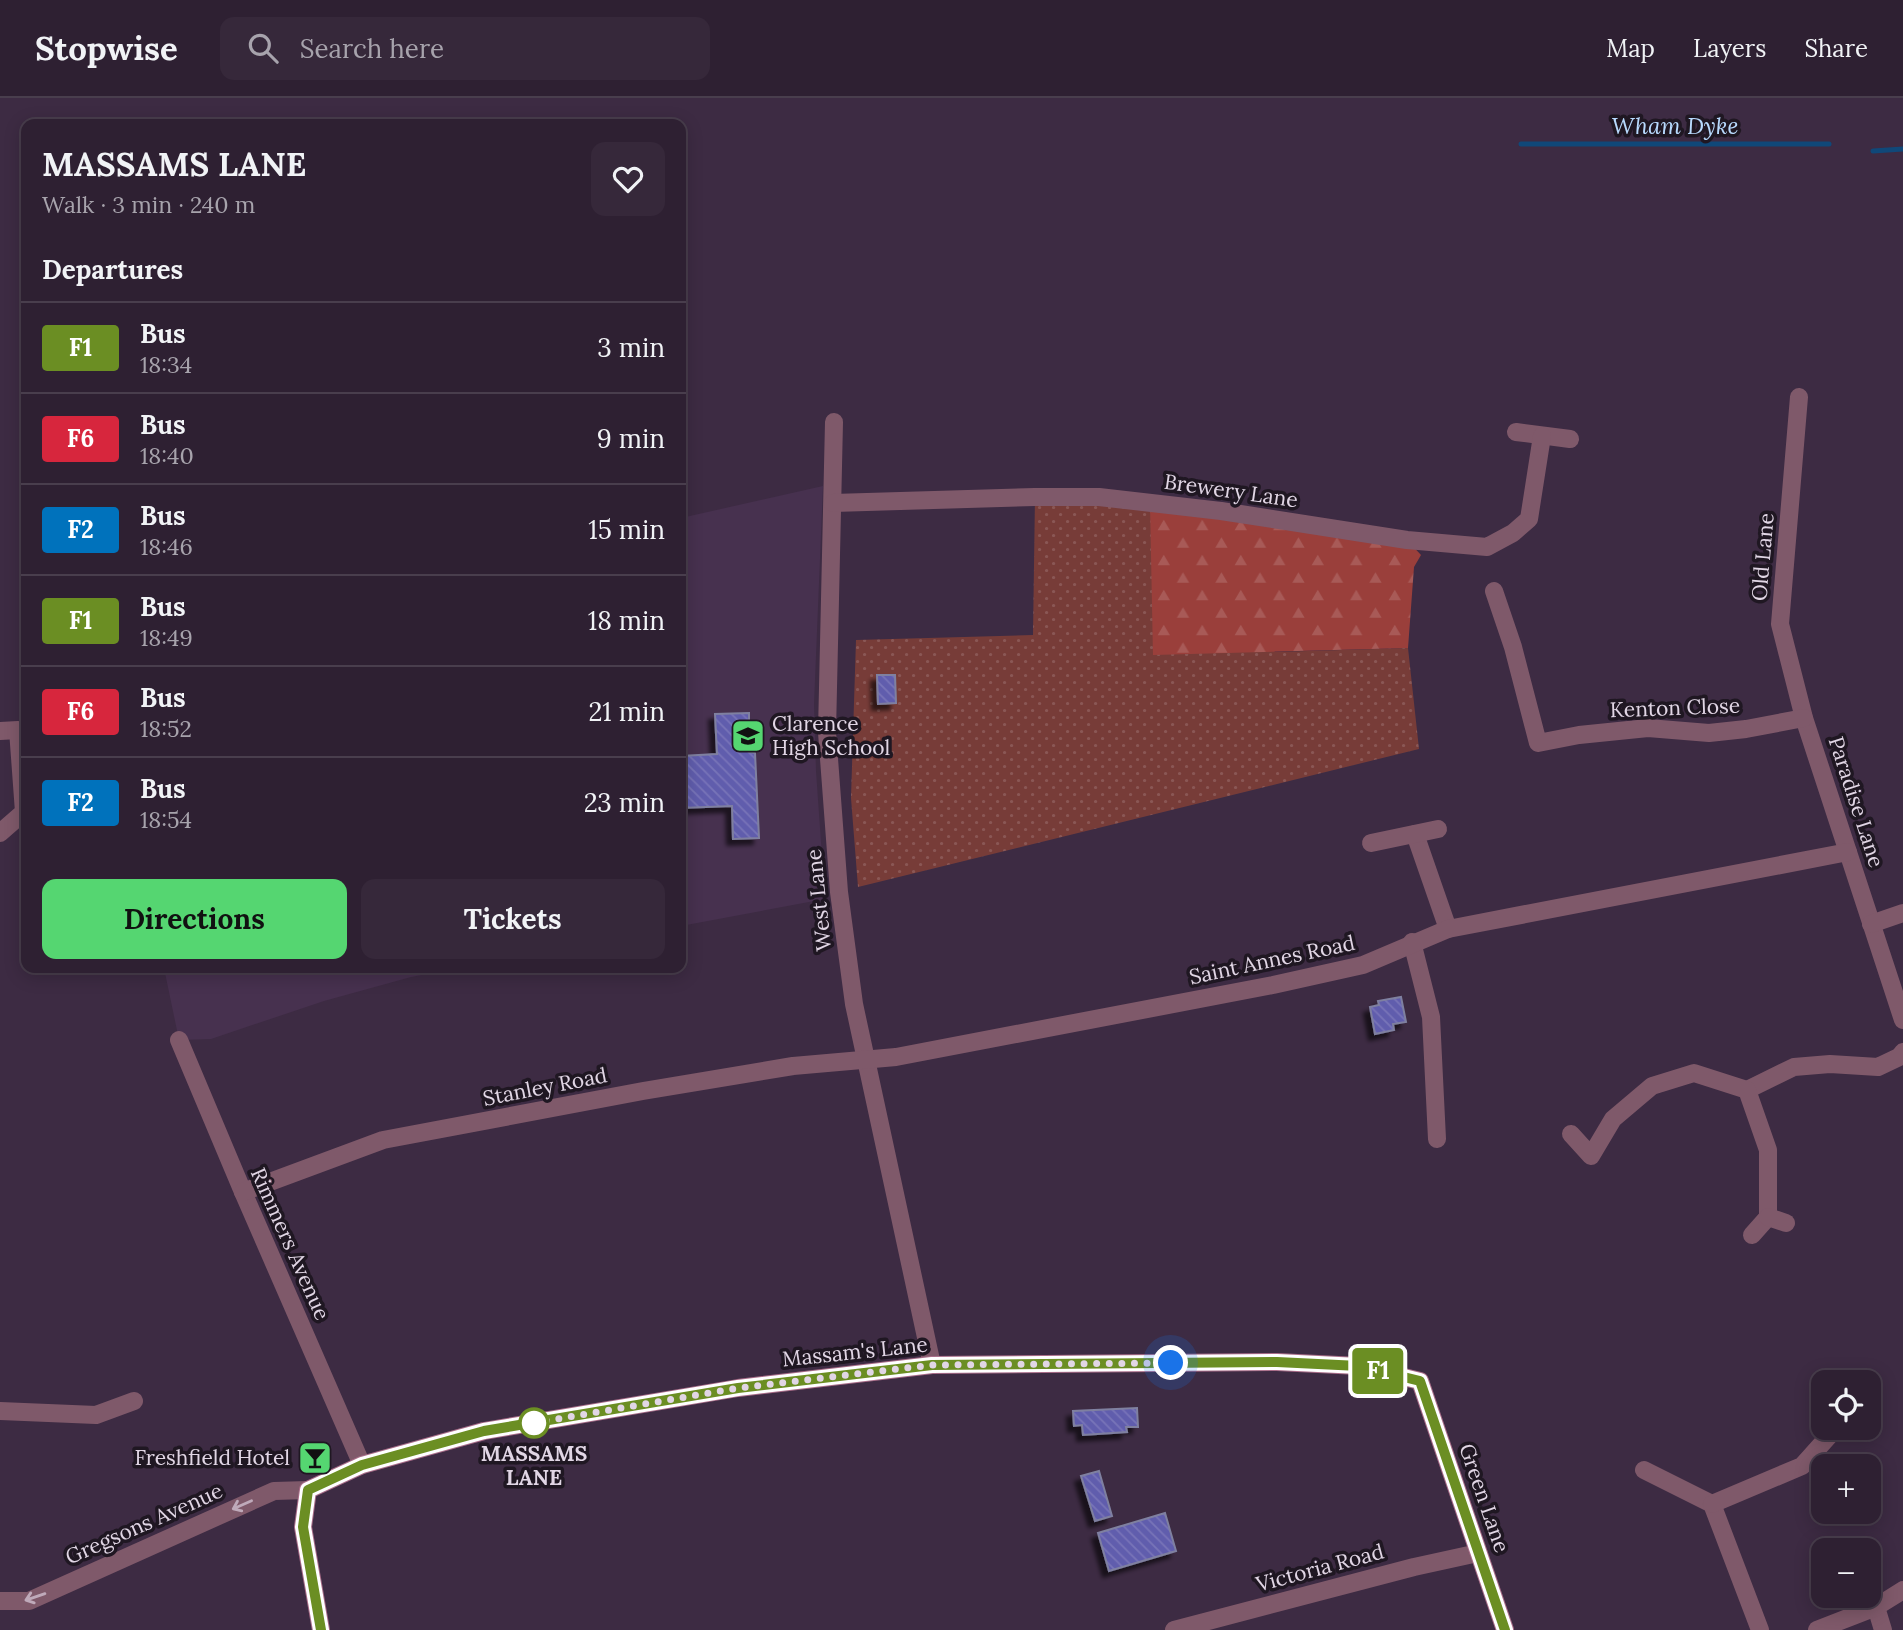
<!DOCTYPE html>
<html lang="en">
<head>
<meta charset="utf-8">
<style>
	body { margin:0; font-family:Lora,serif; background:#36283a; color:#f1f3f6; height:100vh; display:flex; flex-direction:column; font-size:26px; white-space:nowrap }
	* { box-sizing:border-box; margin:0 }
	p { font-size:23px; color:#a7a3ac }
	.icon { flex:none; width:38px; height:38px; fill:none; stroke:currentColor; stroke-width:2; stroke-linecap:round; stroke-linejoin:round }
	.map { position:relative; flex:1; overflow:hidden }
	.sheet { position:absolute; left:21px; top:21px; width:665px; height:854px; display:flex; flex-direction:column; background:#2e2032; border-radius:14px; box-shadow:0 4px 18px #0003,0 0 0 2px #493e4d }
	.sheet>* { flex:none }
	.badge { padding:0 14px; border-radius:5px; font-size:24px; line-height:46px }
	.controls { position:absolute; left:1811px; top:1272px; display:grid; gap:14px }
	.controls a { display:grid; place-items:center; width:70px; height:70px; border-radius:14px; background:#2e2032; box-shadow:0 4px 18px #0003,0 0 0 2px #493e4d; font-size:35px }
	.you { position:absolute; width:35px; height:35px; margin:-18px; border:5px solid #fff; border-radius:50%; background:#1a73e8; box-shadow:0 0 0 10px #1a73e833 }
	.map>.badge { position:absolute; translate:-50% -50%; box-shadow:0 0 0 4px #fff }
	h2 { padding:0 21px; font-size:26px; line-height:63px }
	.round { display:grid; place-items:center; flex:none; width:74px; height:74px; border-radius:14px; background:#36283a }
	.overview { display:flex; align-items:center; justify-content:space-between; height:119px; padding:0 21px }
	h1 { font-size:33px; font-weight:800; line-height:52px }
	.action { display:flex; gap:14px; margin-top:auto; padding:14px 21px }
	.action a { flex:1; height:80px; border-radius:14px; background:#55d671; color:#111; font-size:28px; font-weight:800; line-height:80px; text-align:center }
	.action a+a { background:#36283a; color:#f1f3f6 }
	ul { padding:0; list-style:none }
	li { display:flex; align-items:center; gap:21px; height:91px; padding:0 21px; border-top:2px solid #493e4d }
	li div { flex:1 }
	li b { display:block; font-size:26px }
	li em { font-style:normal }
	li .badge { min-width:77px; font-weight:700; text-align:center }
	header { display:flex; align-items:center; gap:42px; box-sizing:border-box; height:98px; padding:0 35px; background:#2e2032; border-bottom:2px solid #493e4d }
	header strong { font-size:33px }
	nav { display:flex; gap:38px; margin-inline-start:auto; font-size:24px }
	.search { width:490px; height:63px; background:#36283a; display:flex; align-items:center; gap:18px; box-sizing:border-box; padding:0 24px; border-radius:14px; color:#a7a3ac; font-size:26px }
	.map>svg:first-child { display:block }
	.built { fill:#47314f }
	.green { fill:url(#green-dots) }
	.forest { fill:url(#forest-firs) }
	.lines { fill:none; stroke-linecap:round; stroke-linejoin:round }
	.stream { stroke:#104879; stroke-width:5 }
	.building { fill:url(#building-back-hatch); stroke:#7f80a0; stroke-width:2; filter:url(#shadow) }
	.street { stroke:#7f596a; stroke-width:18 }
	.secondary { stroke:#a96d89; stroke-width:18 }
	.oneway { stroke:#bfaaba }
	.line-casing { stroke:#fff; stroke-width:16 }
	.line { stroke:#6b8e23; stroke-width:10 }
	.walk { stroke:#e1d6e5; stroke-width:7; stroke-dasharray:0 12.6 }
	.stop-dot { fill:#fff; stroke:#6b8e23; stroke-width:3.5 }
	.labels { text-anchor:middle; stroke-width:7; stroke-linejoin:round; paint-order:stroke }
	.street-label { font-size:21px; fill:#e1d6e5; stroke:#1f1722 }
	.poi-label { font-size:21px; fill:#e1d6e5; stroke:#1f1722; text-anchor:start }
	.stop-label { font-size:21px; font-weight:bold; fill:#e1d6e5; stroke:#1f1722 }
	.water-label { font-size:23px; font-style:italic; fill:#b8dafe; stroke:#1f1722 }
</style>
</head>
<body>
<header>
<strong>Stopwise</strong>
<div class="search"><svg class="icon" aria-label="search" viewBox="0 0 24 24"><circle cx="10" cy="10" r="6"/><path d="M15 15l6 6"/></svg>Search here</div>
<nav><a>Map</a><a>Layers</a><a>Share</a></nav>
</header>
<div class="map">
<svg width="1903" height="1532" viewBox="0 0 1903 1532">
	<defs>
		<pattern id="green-dots" width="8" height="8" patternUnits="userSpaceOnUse" patternTransform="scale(1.75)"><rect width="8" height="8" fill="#773c38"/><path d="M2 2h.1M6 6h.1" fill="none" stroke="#8a5755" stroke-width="1.8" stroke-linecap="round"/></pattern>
		<pattern id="forest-firs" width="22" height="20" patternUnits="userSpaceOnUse" patternTransform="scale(1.75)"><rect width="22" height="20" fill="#9a3f3b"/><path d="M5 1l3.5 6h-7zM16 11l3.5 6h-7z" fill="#a85a57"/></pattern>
		<pattern id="building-back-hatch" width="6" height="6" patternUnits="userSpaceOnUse" patternTransform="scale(1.75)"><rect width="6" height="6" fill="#615dad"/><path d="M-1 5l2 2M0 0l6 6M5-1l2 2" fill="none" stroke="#7774b8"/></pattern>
		<filter id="shadow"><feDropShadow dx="-6" dy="6" stdDeviation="2" flood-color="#0009"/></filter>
	</defs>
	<rect width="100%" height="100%" fill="#3d2b43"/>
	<g class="built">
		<polygon points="823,388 814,606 816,673 825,801 681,828 681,420"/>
		<polygon points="164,870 459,870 411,879 324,903 211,941 179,942"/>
	</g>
	<polygon class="green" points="1035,399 1150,405 1275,554 1408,550 1419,651 858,789 851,700 856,542 1033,537"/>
	<polygon class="forest" points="1150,405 1407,442 1421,457 1414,469 1408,550 1153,557"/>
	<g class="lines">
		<g class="stream">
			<polyline points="1521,46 1829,46"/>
			<polyline points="1873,53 1903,51"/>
		</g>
	</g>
	<g class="building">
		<polygon points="877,577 895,577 896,605 878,606"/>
		<polygon points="749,615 749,654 755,655 759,740 733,741 732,708 681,710 681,658 717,656 715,616"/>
		<polygon points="1401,899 1406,924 1393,926 1394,932 1375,936 1370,909 1379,907 1378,903"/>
		<polygon points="1137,1310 1138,1329 1126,1329 1127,1334 1083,1337 1082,1327 1074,1328 1073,1313"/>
		<polygon points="1099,1373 1112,1418 1095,1423 1081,1378"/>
		<polygon points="1165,1415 1176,1453 1109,1473 1098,1435"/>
	</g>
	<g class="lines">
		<g class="street">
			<polyline points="1799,299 1780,526 1804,620 1903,922"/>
			<polyline points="834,324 827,634 839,794 854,906 932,1267"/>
			<polyline points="1516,334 1570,341"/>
			<polyline points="833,405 1035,399 1099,399 1221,413 1407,442 1487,449 1513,435 1529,421 1542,338"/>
			<polyline points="1494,493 1513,549 1538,645 1579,637 1648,630 1709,635 1746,631 1804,620"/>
			<polyline points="0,633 18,632 24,714 0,735"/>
			<polyline points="1415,736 1448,831"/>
			<polyline points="1371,745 1438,731"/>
			<polyline points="1871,826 1903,815"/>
			<polyline points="1412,844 1431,919 1437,1041"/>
			<polyline points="179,942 243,1094 362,1367"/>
			<polyline points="1747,992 1794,969 1830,966 1878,969 1899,959 1903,954"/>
			<polyline points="1571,1036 1591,1058 1613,1021 1652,988 1694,975 1747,992 1768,1052 1768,1119 1752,1137"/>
			<polyline points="243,1094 383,1042 643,993 793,968 896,959 1273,887 1363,867 1448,831 1848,754"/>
			<polyline points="1768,1119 1786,1125"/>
			<polyline points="0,1313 96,1317 134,1303"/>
			<polyline points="1644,1372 1712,1406 1760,1532"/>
			<polyline points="1712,1406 1802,1368 1828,1339 1832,1330"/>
			<polyline points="0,1503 29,1503 274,1393 308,1392"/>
			<polyline points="1876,1509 1883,1532"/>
			<polyline points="1174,1532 1414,1469 1478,1455"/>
			<polyline points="1817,1532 1876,1509 1903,1492"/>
		</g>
		<polyline class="secondary" points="321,1532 303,1429 308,1392 362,1367 484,1333 738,1290 932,1267 1277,1264 1359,1268 1420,1283 1505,1532"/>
	</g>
	<defs><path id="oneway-shaft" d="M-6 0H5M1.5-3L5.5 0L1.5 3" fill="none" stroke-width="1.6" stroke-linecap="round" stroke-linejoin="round" transform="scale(1.75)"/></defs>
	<g class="oneway">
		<use href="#oneway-shaft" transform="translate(242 1407) rotate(156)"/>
		<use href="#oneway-shaft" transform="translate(35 1499) rotate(161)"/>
	</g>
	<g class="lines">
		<defs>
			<polyline id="line" points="321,1532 303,1429 308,1392 362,1367 484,1333 738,1290 932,1267 1277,1264 1359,1268 1420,1283 1505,1532"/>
		</defs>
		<use href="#line" class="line-casing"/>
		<use href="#line" class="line"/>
		<polyline class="walk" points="534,1325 738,1290 932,1267 1171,1265"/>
	</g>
	<defs>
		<symbol id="school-square" viewBox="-11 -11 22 22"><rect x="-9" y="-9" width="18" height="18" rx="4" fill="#55d671" stroke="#1f1722"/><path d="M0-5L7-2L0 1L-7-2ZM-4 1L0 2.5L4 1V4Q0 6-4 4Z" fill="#111"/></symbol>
		<symbol id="bar-square" viewBox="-11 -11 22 22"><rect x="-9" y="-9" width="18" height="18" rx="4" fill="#55d671" stroke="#1f1722"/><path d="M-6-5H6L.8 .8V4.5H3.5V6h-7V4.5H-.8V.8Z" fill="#111"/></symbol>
	</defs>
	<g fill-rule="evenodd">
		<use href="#school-square" x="729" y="619" width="38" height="38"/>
		<use href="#bar-square" x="296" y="1341" width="38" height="38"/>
	</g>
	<circle class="stop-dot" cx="534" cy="1325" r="14"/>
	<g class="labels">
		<g class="street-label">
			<text transform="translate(1231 393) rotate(8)" y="7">Brewery Lane</text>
			<text transform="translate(1763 459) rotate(-85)" y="7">Old Lane</text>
			<text transform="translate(1675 610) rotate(-2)" y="7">Kenton Close</text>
			<text transform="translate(1856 704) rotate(72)" y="7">Paradise Lane</text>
			<text transform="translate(819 802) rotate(-96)" y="7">West Lane</text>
			<text transform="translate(1272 862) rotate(-12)" y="7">Saint Annes Road</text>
			<text transform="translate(545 989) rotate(-11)" y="7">Stanley Road</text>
			<text transform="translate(290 1146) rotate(66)" y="7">Rimmers Avenue</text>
			<text transform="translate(855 1254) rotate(-6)" y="7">Massam's Lane</text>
			<text transform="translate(1484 1400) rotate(71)" y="7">Green Lane</text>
			<text transform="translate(144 1426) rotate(-24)" y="7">Gregsons Avenue</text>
			<text transform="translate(1320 1470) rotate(-15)" y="7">Victoria Road</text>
		</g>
		<g class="poi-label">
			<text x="772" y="633">Clarence<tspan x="772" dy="24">High School</tspan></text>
			<text x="290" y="1367" text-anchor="end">Freshfield Hotel</text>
		</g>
		<g class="stop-label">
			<text x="534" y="1363">MASSAMS<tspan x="534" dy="24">LANE</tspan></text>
		</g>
		<g class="water-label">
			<text x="1675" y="36">Wham Dyke</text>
		</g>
	</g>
</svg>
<div class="controls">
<a><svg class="icon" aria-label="locate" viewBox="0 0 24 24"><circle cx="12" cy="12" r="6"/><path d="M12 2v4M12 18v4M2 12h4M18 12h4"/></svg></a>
<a>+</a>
<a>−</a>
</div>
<div class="you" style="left:1171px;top:1265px"></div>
<b class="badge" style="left:1378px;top:1273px;background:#6b8e23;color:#fff">F1</b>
<section class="sheet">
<div class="overview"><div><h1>MASSAMS LANE</h1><p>Walk · 3 min · 240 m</p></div><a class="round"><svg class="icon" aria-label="heart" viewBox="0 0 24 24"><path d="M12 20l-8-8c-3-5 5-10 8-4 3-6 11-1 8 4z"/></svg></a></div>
<h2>Departures</h2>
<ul>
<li><span class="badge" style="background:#6b8e23;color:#fff">F1</span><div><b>Bus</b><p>18:34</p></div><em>3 min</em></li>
<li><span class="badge" style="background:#d7263d;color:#fff">F6</span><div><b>Bus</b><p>18:40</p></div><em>9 min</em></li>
<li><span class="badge" style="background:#0072bc;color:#fff">F2</span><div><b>Bus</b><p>18:46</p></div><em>15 min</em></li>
<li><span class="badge" style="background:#6b8e23;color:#fff">F1</span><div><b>Bus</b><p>18:49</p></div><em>18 min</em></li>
<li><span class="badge" style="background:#d7263d;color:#fff">F6</span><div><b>Bus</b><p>18:52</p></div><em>21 min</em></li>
<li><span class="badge" style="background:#0072bc;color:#fff">F2</span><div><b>Bus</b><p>18:54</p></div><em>23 min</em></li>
</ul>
<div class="action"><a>Directions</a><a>Tickets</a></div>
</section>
</div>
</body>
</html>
